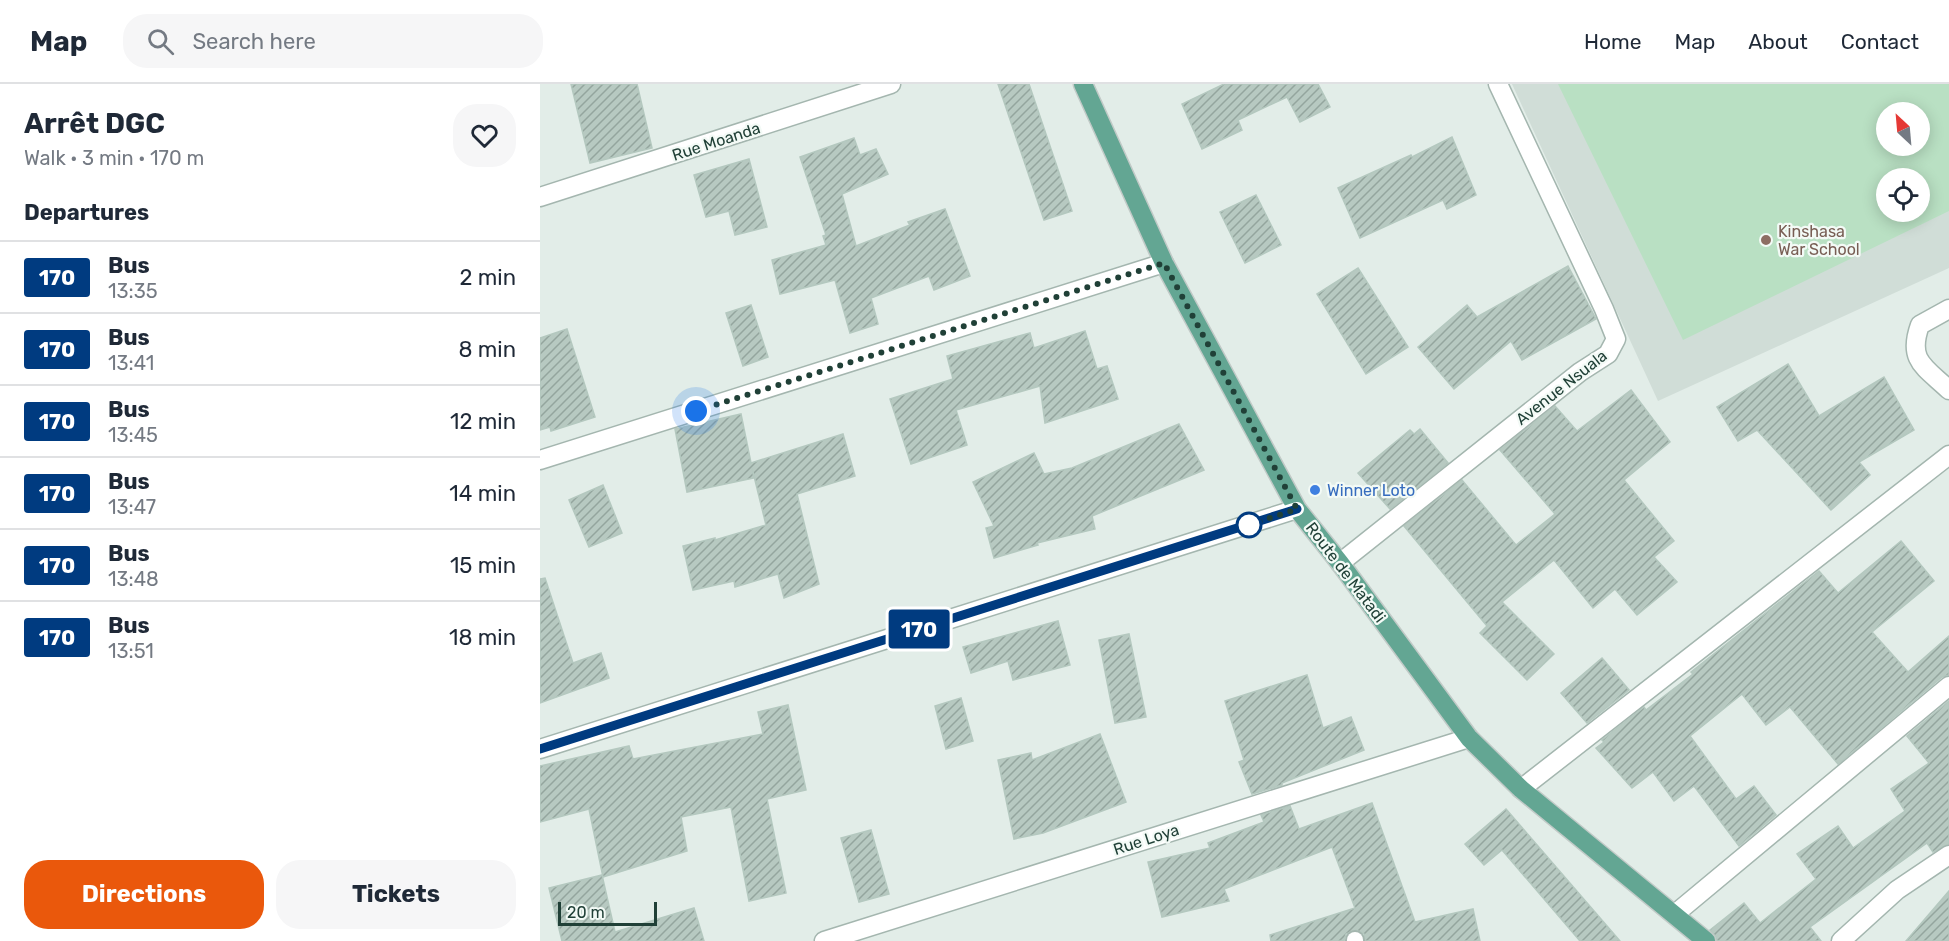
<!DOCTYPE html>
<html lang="en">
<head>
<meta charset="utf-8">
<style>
	body { margin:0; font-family:Rubik,sans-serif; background:#f6f6f7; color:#1f2937; height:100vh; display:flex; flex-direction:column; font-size:22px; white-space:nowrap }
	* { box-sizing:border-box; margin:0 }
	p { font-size:20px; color:#747a83 }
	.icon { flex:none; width:33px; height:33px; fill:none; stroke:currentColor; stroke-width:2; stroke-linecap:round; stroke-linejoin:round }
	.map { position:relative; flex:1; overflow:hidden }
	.drawer { display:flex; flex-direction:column; background:#fff; width:540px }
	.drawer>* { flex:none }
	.badge { padding:0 12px; border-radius:4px; font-size:21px; line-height:39px }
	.needle { width:39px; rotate:334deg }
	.fabs { position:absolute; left:1336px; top:18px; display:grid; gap:12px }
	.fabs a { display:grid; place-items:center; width:54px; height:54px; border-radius:50%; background:#fff; box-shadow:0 3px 15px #0003; font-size:30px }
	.scale { position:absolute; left:18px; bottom:15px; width:99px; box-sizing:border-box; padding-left:6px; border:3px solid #204037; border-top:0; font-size:16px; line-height:21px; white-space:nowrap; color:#204037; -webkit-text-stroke:4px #f3faf6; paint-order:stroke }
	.you { position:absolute; width:30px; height:30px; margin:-15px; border:4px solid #fff; border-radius:50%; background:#1a73e8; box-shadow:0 0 0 9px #1a73e833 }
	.map>.badge { position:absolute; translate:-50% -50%; box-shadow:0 0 0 3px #fff }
	h2 { padding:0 24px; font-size:22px; line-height:54px }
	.round { display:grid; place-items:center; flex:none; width:63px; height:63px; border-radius:24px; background:#f6f6f7 }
	.head { display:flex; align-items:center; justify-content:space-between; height:102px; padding:0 24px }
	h1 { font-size:28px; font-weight:700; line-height:45px }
	.button { display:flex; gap:12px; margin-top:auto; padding:12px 24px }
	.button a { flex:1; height:69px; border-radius:24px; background:#ea580c; color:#fff; font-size:24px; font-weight:700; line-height:69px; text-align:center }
	.button a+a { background:#f6f6f7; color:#1f2937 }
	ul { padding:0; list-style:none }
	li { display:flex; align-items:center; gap:18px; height:72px; padding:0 24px; border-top:2px solid #e0e1e3 }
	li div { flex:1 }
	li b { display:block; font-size:22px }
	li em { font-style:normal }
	li .badge { min-width:66px; font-weight:700; text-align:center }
	header { display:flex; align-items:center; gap:36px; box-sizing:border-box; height:84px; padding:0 30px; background:#fff; border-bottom:2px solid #e0e1e3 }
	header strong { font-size:28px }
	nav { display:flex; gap:33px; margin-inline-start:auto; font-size:21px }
	.search { width:420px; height:54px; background:#f6f6f7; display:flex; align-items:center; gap:15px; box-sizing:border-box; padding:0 21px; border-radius:24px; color:#747a83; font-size:22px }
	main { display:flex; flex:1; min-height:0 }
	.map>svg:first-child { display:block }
	.built { fill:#d0ddd7; fill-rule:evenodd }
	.pitch { fill:#b9e0c3; fill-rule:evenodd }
	.building { fill:url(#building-hatch); stroke:#b4c8bf; stroke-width:1.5 }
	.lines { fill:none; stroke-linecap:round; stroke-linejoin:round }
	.service-casing { stroke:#a4b6af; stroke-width:20 }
	.minor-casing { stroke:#a4b6af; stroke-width:21 }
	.tertiary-casing { stroke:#a4b6af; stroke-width:21 }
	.primary-casing { stroke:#c1cac7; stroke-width:21 }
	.service { stroke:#fff; stroke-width:16 }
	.minor { stroke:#fff; stroke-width:18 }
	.tertiary { stroke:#fff; stroke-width:18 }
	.primary { stroke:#63a693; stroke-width:18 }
	.line-casing { stroke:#fff; stroke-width:14 }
	.line { stroke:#003b80; stroke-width:9 }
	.walk { stroke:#204037; stroke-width:6; stroke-dasharray:0 10.8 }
	.education-dot { fill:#8d6e63; stroke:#f3faf6; stroke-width:2 }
	.shop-dot { fill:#3f7fe0; stroke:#f3faf6; stroke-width:2 }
	.stop-dot { fill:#fff; stroke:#003b80; stroke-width:3 }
	.labels { text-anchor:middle; stroke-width:4.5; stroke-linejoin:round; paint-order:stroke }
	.street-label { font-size:16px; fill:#204037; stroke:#f3faf6 }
	.education-label { font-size:16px; fill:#785e54; stroke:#f3faf6; text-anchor:start }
	.shop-label { font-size:16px; fill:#366cbe; stroke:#f3faf6; text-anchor:start }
</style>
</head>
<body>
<header>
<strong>Map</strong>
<div class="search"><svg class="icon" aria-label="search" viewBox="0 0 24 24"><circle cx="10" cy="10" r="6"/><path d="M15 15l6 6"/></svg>Search here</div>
<nav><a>Home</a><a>Map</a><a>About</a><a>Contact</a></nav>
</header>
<main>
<section class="drawer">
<div class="head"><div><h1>Arrêt DGC</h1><p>Walk · 3 min · 170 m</p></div><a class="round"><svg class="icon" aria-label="heart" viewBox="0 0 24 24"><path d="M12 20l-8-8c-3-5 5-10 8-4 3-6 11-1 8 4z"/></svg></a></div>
<h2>Departures</h2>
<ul>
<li><span class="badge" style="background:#003b80;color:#fff">170</span><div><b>Bus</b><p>13:35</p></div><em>2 min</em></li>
<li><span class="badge" style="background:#003b80;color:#fff">170</span><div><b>Bus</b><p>13:41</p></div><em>8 min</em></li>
<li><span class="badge" style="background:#003b80;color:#fff">170</span><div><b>Bus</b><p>13:45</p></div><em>12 min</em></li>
<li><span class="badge" style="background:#003b80;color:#fff">170</span><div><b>Bus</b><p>13:47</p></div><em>14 min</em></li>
<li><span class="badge" style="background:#003b80;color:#fff">170</span><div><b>Bus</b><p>13:48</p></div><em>15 min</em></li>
<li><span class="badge" style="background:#003b80;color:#fff">170</span><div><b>Bus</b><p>13:51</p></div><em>18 min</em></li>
</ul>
<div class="button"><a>Directions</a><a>Tickets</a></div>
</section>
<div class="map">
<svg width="1409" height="857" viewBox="0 0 1409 857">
	<defs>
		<pattern id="building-hatch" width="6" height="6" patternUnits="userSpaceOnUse" patternTransform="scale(1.5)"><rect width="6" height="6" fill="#b7c9c1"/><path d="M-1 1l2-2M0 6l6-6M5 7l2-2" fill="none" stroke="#94a59e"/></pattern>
	</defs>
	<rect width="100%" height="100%" fill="#e2ede8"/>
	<path class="built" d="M972,0H1409V184L1118,317ZM1347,28H1380V62H1347ZM1347,94H1380V128H1347Z"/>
	<path class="pitch" d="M1018,0H1409V127L1143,256ZM1347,28H1380V62H1347ZM1347,94H1380V128H1347Z"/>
	<g class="building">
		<polygon points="31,0 97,0 112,64 50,79"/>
		<polygon points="458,0 489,0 532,127 504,136"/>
		<polygon points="684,0 778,0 790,23 760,38 747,13 698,36 702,46 662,65 642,20"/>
		<polygon points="912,53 936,111 907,125 903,116 820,154 798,104 871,71 872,73"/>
		<polygon points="314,54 320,71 336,65 348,90 302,110 316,162 370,141 368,138 405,125 430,192 394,206 389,192 331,214 338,240 310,249 295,196 240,210 232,176 286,161 283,152 286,151 260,73"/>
		<polygon points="209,75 227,143 195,151 189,127 166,133 154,91"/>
		<polygon points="716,111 741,161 705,179 680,128"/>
		<polygon points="1028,182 1056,235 982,276 971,257 914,305 878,263 927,221 937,233"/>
		<polygon points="818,184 868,263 826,290 777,210"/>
		<polygon points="211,221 228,273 203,282 186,229"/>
		<polygon points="27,245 55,333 11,347 10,343 0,346 0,254"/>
		<polygon points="545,247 557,285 567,282 578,315 505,339 500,302 416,326 427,361 371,380 350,315 413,295 407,272 490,249 494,264"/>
		<polygon points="1248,280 1279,332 1344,293 1374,346 1319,378 1330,391 1291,426 1217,346 1198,357 1177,323"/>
		<polygon points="1091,306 1130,358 1084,396 1134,457 1114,473 1137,498 1097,531 1075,505 1053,524 1014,476 962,518 1014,570 987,596 940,549 947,542 864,442 922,396 976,461 1015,430 960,366 1015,322 1037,347"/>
		<polygon points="201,330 211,379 303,350 315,392 257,410 279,500 244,514 238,490 195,503 194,497 153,506 143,462 175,454 175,456 226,441 212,384 214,394 147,408 135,345"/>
		<polygon points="639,340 664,386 552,432 555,445 497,459 498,461 454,474 446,444 454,442 433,398 494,369 504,390 532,384"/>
		<polygon points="880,345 908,379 850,425 818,389 870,346 874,350"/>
		<polygon points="63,401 82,449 49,463 29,416"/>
		<polygon points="1361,457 1394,497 1332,548 1368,588 1409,552 1409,591 1402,593 1298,680 1250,623 1226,641 1202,610 1150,652 1196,715 1214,702 1236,731 1199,762 1154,702 1134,717 1113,688 1092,704 1056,664 1064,658 1062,656 1104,623 1106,626 1153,590 1151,588 1279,487 1298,509"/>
		<polygon points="5,494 33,579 61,569 69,594 0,619 0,495"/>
		<polygon points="518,537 530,581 473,596 468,577 431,589 423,563"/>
		<polygon points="589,550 606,633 575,639 559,556"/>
		<polygon points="1062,574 1089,606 1047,639 1021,609"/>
		<polygon points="767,591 783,644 811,633 824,666 742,699 742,701 712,710 699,678 704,676 685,617"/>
		<polygon points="421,614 433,657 406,665 395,622"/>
		<polygon points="1409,617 1409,760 1393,768 1387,759 1270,843 1281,857 1177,857 1176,853 1170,846 1204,819 1220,839 1276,795 1257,770 1298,742 1313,764 1365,727 1351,705 1389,679 1367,652"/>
		<polygon points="248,621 266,706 227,715 246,809 209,817 191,723 141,733 147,767 63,793 49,725 0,738 0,682 89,662 93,675 223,650 218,628"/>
		<polygon points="560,650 586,718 503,749 474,755 458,676 491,669 492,676"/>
		<polygon points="832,719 875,838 933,825 940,857 825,857 824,850 816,846 806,850 804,857 731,857 730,851 815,824 792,763 684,805 689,817 622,833 608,778 670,764 668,759 724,738 721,731 750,722 759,745"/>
		<polygon points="966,725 1080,857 1040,857 962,766 944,781 925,760"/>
		<polygon points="331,746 349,810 319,818 301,754"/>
		<polygon points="62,791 75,848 154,824 164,857 22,857 9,804"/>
		<polygon points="1409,807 1409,857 1366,857"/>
	</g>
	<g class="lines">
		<defs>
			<polyline id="service" points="815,856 815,857"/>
			<g id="minor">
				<polyline points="0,113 351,0"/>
				<path d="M1409,225L1380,241C1367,277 1385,283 1409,306"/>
				<polyline points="0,376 624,179"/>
				<polyline points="800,479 1040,288 1068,270 1076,255 1064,225 958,0"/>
				<polyline points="981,705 1409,371"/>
				<polyline points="1135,830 1409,602"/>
				<polyline points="284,857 929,654"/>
				<polyline points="1301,857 1357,806 1409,771"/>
			</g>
			<polyline id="tertiary" points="0,665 757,425"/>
			<polyline id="primary" points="543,0 624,179 757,425 800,479 929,654 981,705 1166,857"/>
		</defs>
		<use href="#service" class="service-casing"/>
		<use href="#minor" class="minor-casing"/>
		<use href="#tertiary" class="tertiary-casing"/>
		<use href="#primary" class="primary-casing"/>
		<use href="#service" class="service"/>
		<use href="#minor" class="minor"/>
		<use href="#tertiary" class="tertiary"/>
		<use href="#primary" class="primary"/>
	</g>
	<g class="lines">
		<defs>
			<polyline id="line" points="0,665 757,425"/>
		</defs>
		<use href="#line" class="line-casing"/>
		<use href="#line" class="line"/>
		<polyline class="walk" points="156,327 624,179 757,425 709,441"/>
	</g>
	<circle class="education-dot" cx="1226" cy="156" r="6"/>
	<circle class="shop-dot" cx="775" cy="406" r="6"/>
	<circle class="stop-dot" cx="709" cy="441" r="12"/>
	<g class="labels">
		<g class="street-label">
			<text transform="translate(176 57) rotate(-18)" y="6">Rue Moanda</text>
			<text transform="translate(1021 303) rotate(-38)" y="6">Avenue Nsuala</text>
			<text transform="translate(806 488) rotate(53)" y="6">Route de Matadi</text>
			<text transform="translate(606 755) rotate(-18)" y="6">Rue Loya</text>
		</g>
		<g class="education-label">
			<text x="1238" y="153">Kinshasa<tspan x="1238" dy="18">War School</tspan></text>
		</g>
		<g class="shop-label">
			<text x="787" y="412">Winner Loto</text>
		</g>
	</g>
</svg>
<div class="fabs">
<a><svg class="needle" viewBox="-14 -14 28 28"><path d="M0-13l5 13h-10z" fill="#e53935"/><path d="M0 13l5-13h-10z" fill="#747a83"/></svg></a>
<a><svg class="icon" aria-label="locate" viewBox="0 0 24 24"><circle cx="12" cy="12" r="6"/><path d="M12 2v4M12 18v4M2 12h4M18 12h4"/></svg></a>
</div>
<div class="scale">20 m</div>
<div class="you" style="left:156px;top:327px"></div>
<b class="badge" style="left:379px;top:545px;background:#003b80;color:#fff">170</b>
</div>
</main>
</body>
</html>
